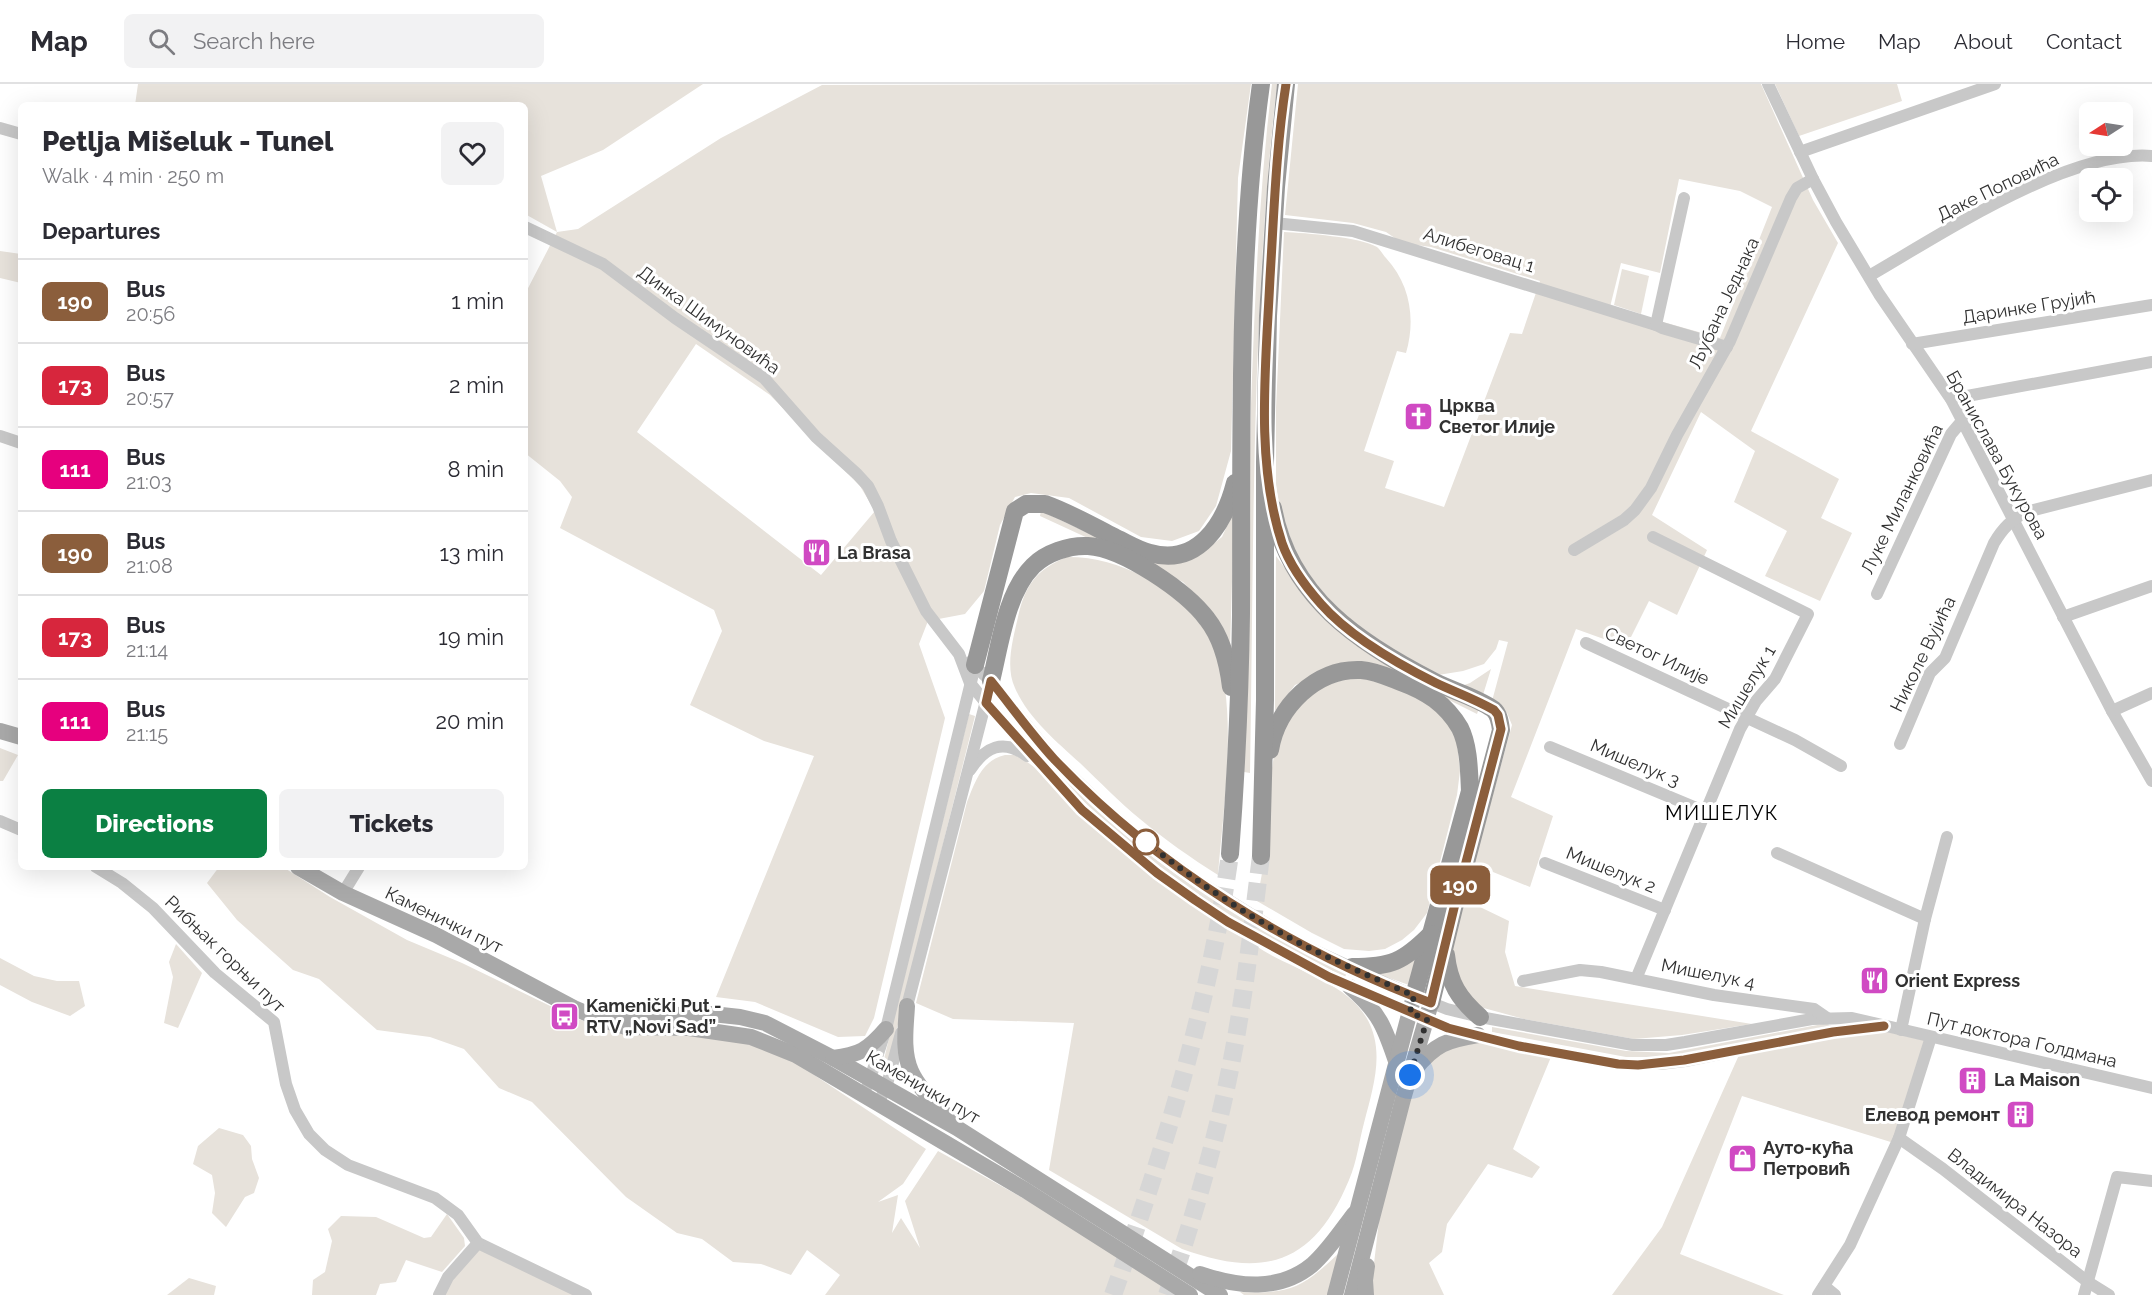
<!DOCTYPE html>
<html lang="en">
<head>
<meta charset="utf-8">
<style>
	body { margin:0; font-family:Raleway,sans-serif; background:#f2f2f3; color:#2b2b33; height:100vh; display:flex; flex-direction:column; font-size:22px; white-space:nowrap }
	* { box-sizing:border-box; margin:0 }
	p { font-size:20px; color:#7c7c81 }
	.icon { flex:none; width:33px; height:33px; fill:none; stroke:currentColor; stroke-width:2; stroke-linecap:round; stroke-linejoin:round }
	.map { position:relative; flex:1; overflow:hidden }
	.side { position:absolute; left:18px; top:18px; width:510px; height:768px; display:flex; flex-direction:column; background:#fff; border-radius:9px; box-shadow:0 6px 24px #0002 }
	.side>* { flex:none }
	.badge { padding:0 12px; border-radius:9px; font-size:21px; line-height:39px }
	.needle { width:39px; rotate:258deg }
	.buttons { position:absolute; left:2079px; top:18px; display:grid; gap:12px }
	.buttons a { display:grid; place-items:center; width:54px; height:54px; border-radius:9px; background:#fff; box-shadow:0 6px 24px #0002; font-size:30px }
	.you { position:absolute; width:30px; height:30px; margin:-15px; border:4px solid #fff; border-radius:50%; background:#1a73e8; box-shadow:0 0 0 9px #1a73e833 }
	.map>.badge { position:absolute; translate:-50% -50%; box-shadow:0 0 0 3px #fff }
	h2 { padding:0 24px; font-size:22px; line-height:54px }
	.round { display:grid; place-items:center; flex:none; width:63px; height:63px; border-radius:9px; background:#f2f2f3 }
	.head { display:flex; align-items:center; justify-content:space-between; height:102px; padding:0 24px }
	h1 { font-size:28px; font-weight:800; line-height:45px }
	.cta { display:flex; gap:12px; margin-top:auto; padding:12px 24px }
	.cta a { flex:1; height:69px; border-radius:9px; background:#0b8043; color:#fff; font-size:24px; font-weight:800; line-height:69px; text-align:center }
	.cta a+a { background:#f2f2f3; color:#2b2b33 }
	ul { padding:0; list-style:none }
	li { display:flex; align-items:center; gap:18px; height:84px; padding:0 24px; border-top:2px solid #e1e1e2 }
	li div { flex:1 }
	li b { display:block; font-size:22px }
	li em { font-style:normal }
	li .badge { min-width:66px; font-weight:700; text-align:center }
	header { display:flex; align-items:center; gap:36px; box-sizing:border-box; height:84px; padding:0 30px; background:#fff; border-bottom:2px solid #e1e1e2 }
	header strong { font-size:28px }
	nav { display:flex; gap:33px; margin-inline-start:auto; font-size:21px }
	.search { width:420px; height:54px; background:#f2f2f3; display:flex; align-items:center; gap:15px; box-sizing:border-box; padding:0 21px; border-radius:9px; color:#7c7c81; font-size:22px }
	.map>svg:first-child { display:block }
	.green { fill:#e7e2db; fill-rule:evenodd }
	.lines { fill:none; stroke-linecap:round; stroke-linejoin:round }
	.highway-tunnel { stroke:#d6d6d6; stroke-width:18; stroke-dasharray:18 9; stroke-linecap:butt }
	.minor { stroke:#c8c8c8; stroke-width:12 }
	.major { stroke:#a9a9a9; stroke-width:16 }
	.highway { stroke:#989898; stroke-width:18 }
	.line-casing { stroke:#fff; stroke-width:14 }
	.line { stroke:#8b5e3c; stroke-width:9 }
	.walk { stroke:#313131; stroke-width:6; stroke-dasharray:0 10.8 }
	.stop-dot { fill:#fff; stroke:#8b5e3c; stroke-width:3 }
	.labels { text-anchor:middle; stroke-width:6; stroke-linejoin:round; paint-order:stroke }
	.street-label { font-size:18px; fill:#313131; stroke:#fff }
	.poi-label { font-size:18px; font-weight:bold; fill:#313131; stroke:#fff; text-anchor:start }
	.neighbourhood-label { font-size:20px; letter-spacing:1.5px; fill:#000; stroke:#fff }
</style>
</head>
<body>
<header>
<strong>Map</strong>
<div class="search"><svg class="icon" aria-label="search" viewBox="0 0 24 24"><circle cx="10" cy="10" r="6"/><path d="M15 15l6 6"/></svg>Search here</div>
<nav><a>Home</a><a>Map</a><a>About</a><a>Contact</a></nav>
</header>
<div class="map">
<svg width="2152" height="1211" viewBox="0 0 2152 1211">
	<rect width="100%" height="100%" fill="#fff"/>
	<g class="green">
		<path d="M138,0H703L603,66L541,92L557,148L578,145L721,54L822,1L1251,0L1238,94L1231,367L1216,422L1199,447L1172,457L1141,453L1069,414L1031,409L1015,413L1000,441L984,507L965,530L928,537L919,560L945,634L874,934L865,952L838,953L755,918L716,913L814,672L764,657L690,621L722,547L714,526L560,444L572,413L560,397L525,369V210L557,148L525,130V21H135ZM696,260L770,311L860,402L875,427L821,491L637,348Z"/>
		<path d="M1272,0H1277C1251,228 1254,459 1250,689L1244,688C1246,566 1248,444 1251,321C1255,214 1259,107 1272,0Z"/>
		<path d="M1298,0H1761L1813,116L1838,159L1751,347L1839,395L1821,434L1852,449L1820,517L1765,492L1787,447L1734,418L1755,367L1701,328L1652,431L1707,466L1677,531L1649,517L1626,563L1576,545L1511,713L1553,732L1530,803L1493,788L1480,823L1509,837L1505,868L1515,902L1752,940L1682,951L1634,955L1524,935L1480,923L1457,898L1449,869L1512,641L1507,629L1492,617L1508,558L1499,556L1496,565L1484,580L1463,587L1438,591L1403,573L1353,541L1302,485L1280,426L1276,402V324L1284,148C1305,149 1360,153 1377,163C1380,165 1383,171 1386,174C1410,200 1416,235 1406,269L1397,267L1364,367L1394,377L1385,404L1444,423L1510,249L1522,250L1540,197L1431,163L1402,159L1386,148L1353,139L1285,131ZM1679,95L1740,107L1772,123L1720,254L1610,223L1621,179L1660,189Z"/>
		<polygon points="1775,0 1897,0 1902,17 1799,52"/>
		<polygon points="0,167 21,170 21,199 0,194"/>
		<polygon points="1622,185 1649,192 1641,230 1614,221"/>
		<polygon points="1041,427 1149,477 1204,467 1222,453 1234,427 1230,567 1204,520 1183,498 1040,432"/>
		<polygon points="1276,472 1315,525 1350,555 1479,624 1477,630 1387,585 1321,590 1295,601 1275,627"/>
		<path d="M1067,473C1097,473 1118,480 1145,493C1173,507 1200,531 1213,559C1240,620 1223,725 1218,791C1191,774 1164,755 1140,735C1119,718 1100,698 1080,679C1057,658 1028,634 1015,604C1005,583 1013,555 1018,533C1025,501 1037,485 1067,473Z"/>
		<polygon points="1491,585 1482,614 1459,603 1470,599"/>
		<polygon points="1361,591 1429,616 1456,648 1460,687 1457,711 1427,829 1414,846 1402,856 1385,865 1369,867 1344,865 1312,849 1257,817 1266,767 1269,702 1276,660 1290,627 1319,603"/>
		<polygon points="969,630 975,632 889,976 884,975"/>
		<polygon points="0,664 18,671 3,697 0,697"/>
		<path d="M1039,668C1065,694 1091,721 1118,745C1187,804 1266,850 1347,889L1345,893C1290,866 1233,836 1183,800C1130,762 1082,718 1037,671Z"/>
		<path d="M1005,671C1007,671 1013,671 1014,671C1031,677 1058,703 1072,715C1112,750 1151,786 1193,819C1214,837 1240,852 1264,867C1296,886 1347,900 1366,933C1386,966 1373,1004 1364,1039C1359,1057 1357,1078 1349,1096C1314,1180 1265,1195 1182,1165L1049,1086L1074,939L953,935L916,919L967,718C975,698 982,676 1005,671Z"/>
		<polygon points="219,783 283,783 330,813 407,856 462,879 575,934 603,943 721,949 787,973 926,1065 903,1100 878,1118 898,1111 892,1149 901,1134 920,1164 905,1117 938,1067 1108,1161 1184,1211 825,1211 840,1191 807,1166 791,1191 761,1180 733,1178 702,1155 677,1149 626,1113 532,1018 499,1004 464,965 430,953 377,946 319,895 293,886 237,836 207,799"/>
		<polygon points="176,860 202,889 178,944 164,939 173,893 169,878"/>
		<polygon points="1420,870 1409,901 1375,889"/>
		<polygon points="0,874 34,892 57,897 79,897 85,922 70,932 32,918 0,901"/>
		<polygon points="1828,939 1829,942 1669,973 1626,973 1492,948 1492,943 1626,967 1669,969"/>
		<polygon points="1884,947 1927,957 1894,1059 1742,1012 1680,1170 1784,1211 1612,1211 1662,1143 1739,971 1835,950"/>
		<polygon points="1479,955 1551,973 1513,1065 1540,1083 1532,1094 1488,1080 1447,1140 1442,1168 1429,1179 1444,1211 1373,1211 1372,1197 1381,1119 1411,1001 1435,967"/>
		<polygon points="219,1044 243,1051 251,1062 252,1075 259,1094 254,1109 245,1113 226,1143 212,1129 215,1109 212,1091 193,1080 198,1062"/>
		<polygon points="447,1130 464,1154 465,1162 442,1188 406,1176 396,1198 380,1200 376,1211 312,1211 313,1196 325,1188 332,1157 328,1145 341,1132 376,1133 424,1154 431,1153"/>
		<polygon points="479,1164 578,1211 444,1211 449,1199"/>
		<path d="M1339,1169L1330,1211H1244L1240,1208C1291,1210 1302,1204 1339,1169Z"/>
		<polygon points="189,1194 216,1202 214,1211 167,1211"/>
	</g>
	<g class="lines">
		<g class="highway-tunnel">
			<path d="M1113,1211C1164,1067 1209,922 1230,770"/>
			<path d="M1167,1211C1198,1122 1224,1029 1239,936C1248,882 1254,827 1261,772"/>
		</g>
		<g class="minor">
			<polyline points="1768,0 1813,95 1836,138 1879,210 1951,315 2112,627 2152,697"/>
			<polyline points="0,44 21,50"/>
			<polyline points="1800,68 1995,0"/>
			<polyline points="1274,139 1353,147 1656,241 1662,244 1727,263"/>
			<polyline points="525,143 603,180 675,234 764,294 816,353 857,390 868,402 878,422 891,457 926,527 959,570 970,599 986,619 1082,726 1157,789 1229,838 1329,893 1448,944 1519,962 1618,980 1660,980 1685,977 1833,947 1884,942"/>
			<path d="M1869,192C1940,151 2069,65 2152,72"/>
			<polyline points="1656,241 1684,114"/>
			<polyline points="1912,260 2152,221"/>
			<polyline points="1951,315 2152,278"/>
			<polyline points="0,352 21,359"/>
			<polyline points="1574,466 1624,436 1635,426 1651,404 1677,351 1730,257 1791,114 1797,104 1813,95"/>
			<polyline points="1877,510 1951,350 1962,337"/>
			<polyline points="2063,533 2152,502"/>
			<polyline points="1586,559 1795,656 1841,682"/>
			<polyline points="970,578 991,597 1054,675 1105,724 1146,759 1201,799 1273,844 1309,864 1414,912 1447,925 1480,933 1633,961 1666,961 1685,958 1812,935 1852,934 2152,1004"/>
			<polyline points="2112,627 2152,609"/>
			<path d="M1900,660L1930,589L1945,574L1994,459C2003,444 2011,436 2026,428L2152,396"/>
			<polyline points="1550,663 1706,728"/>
			<path d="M970,686C985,663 1003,654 1027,672"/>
			<polyline points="0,737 21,746"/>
			<polyline points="1777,769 1925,835"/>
			<polyline points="1545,779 1665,826"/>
			<polyline points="96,783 122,799 153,824 215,889 274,938 286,1000 295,1026 309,1050 325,1066 348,1081 435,1114 458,1131 478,1159 586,1211"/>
			<polyline points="343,809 359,783"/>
			<polyline points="1636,895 1740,645 1756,617 1775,595 1808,530 1653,453"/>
			<polyline points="1523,897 1580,886 1601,888 1714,911 1814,925 1827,934"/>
			<polyline points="905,930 987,613"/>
			<polyline points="1901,946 1925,835 1947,753"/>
			<polyline points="868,1001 886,945 972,594"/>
			<polyline points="878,1019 886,1004 901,949"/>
			<polyline points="1899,1054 1943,1085 2088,1198 2109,1211"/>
			<polyline points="1824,1202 1835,1211"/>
			<polyline points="439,1211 448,1193 478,1159"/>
			<polyline points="1818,1211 1850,1161 1899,1054 1931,953"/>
			<polyline points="2084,1211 2117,1093 2152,1097"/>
		</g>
		<g class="major">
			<polyline points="0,647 21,653"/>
			<polyline points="298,783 343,809 436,851 574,924 600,935 626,943 689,944 751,953 796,971 1025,1106 1190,1211"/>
			<path d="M1350,903C1380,929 1385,944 1397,980"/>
			<path d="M907,922C906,942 902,967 911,987C919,1005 936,1020 949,1035"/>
			<polyline points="605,928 637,932 712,930 740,933 765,939 833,974 957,1044 1220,1211"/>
			<path d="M833,974C859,971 868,966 886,945"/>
			<path d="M1415,985C1435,960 1447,956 1478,951"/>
			<path d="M1200,1190C1238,1203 1279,1208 1312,1181C1328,1167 1341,1147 1354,1130"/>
			<polyline points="1335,1211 1414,912"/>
			<polyline points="1352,1211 1403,1015 1431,919"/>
			<polyline points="1366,1211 1365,1196 1367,1182"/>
		</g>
		<g class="highway">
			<path d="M1273,424C1289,513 1360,560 1435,598C1453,607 1476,613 1493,625C1499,630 1500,638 1501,646L1454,824L1431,919"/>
			<path d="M975,581L1015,427L1026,420H1045C1070,429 1093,442 1116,454C1127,459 1138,466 1150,469C1199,483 1225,438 1235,399"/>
			<path d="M991,597C1000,561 1006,509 1033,482C1046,469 1069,461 1088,462C1123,464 1186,507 1207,535C1222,554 1228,578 1231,603"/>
			<path d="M1270,666C1277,623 1316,584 1361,586C1375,587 1388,593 1401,598C1426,607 1446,620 1460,644C1469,662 1469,687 1470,707L1414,912"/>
			<path d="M1230,770C1236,691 1240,610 1241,530C1242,353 1237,175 1261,0"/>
			<polyline points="1261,772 1265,616 1265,378 1268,232 1276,103 1286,0"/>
			<path d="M1446,871C1449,899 1459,915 1480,933"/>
			<path d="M1352,883C1391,883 1403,878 1431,850"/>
		</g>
	</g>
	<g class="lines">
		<defs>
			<path id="line" d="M1286,0C1276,64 1274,129 1270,194C1266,280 1255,377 1282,459C1290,482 1305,502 1321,520C1349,552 1398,580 1436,599C1455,608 1475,615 1494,626L1498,631L1501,645L1454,824L1431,919C1293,867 1156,783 1054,675C1032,651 1012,623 991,597L986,619L1082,726L1157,789L1195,816L1228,838L1329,893L1448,944L1519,962L1618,980L1638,981L1684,976L1833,948L1884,942"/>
		</defs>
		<use href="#line" class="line-casing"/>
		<use href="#line" class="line"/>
		<path class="walk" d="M1146,758C1196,798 1252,835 1309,864C1343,881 1379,896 1414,912L1410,928L1427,936L1410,991"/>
	</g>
	<defs>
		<symbol id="church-square" viewBox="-11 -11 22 22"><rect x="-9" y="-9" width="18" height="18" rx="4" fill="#d04ac3" stroke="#fff"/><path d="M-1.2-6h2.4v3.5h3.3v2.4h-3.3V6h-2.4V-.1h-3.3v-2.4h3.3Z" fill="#fff"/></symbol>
		<symbol id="restaurant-square" viewBox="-11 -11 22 22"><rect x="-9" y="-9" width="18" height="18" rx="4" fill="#d04ac3" stroke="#fff"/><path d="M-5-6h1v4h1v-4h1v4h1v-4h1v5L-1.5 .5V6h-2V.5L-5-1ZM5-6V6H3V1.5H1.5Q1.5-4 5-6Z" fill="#fff"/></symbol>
		<symbol id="bus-square" viewBox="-11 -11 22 22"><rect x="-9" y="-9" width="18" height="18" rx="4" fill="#d04ac3" stroke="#fff"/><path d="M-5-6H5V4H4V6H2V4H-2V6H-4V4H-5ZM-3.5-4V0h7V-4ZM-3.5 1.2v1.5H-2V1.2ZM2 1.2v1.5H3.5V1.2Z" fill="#fff"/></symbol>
		<symbol id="building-square" viewBox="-11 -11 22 22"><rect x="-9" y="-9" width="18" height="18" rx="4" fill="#d04ac3" stroke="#fff"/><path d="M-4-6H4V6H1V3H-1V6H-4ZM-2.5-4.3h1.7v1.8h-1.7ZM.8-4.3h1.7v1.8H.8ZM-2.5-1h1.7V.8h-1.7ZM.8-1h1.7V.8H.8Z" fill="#fff"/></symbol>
		<symbol id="shop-square" viewBox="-11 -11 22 22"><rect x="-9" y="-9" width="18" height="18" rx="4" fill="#d04ac3" stroke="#fff"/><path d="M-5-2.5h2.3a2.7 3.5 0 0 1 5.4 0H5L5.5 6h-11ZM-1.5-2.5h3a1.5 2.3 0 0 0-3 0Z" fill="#fff"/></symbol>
	</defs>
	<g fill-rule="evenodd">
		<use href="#church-square" x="1402" y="316" width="33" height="33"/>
		<use href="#restaurant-square" x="800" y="452" width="33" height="33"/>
		<use href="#restaurant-square" x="1858" y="880" width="33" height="33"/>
		<use href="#bus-square" x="548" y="916" width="33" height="33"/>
		<use href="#building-square" x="1956" y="980" width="33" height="33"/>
		<use href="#building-square" x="2004" y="1014" width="33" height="33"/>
		<use href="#shop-square" x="1726" y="1058" width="33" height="33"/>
	</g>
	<circle class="stop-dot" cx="1146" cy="758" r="12"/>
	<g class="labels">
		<g class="street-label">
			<text transform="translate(1998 103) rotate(-26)" y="6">Даке Поповића</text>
			<text transform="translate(1479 166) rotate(17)" y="6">Алибеговац 1</text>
			<text transform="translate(1724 219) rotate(-65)" y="6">Љубана Једнака</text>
			<text transform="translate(2029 223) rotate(-9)" y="6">Даринке Грујић</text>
			<text transform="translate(709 236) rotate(36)" y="6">Динка Шимуновића</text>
			<text transform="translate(1997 371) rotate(61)" y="6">Бранислава Букурова</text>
			<text transform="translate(1902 415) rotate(-64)" y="6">Луке Миланковића</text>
			<text transform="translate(1923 570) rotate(-64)" y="6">Николе Вујића</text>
			<text transform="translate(1657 572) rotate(25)" y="6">Светог Илије</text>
			<text transform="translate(1747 603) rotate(-59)" y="6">Мишелук 1</text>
			<text transform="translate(1635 679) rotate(23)" y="6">Мишелук 3</text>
			<text transform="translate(1611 786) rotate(22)" y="6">Мишелук 2</text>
			<text transform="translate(444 836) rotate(26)" y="6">Каменички пут</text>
			<text transform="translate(225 870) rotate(44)" y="6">Рибњак горњи пут</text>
			<text transform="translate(1708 890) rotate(11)" y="6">Мишелук 4</text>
			<text transform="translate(2022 956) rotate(13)" y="6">Пут доктора Голдмана</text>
			<text transform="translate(923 1003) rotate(30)" y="6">Каменички пут</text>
			<text transform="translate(2015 1119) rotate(38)" y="6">Владимира Назора</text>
		</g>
		<g class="poi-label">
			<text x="1439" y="328">Црква<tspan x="1439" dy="21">Светог Илије</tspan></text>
			<text x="837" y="475">La Brasa</text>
			<text x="1895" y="903">Orient Express</text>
			<text x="586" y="928">Kamenički Put -<tspan x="586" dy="21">RTV „Novi Sad”</tspan></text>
			<text x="1994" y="1002">La Maison</text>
			<text x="2000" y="1037" text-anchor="end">Елевод ремонт</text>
			<text x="1763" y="1070">Ауто-кућа<tspan x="1763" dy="21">Петровић</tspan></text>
		</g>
		<g class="neighbourhood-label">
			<text x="1722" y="736">МИШЕЛУК</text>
		</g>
	</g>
</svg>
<div class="buttons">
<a><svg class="needle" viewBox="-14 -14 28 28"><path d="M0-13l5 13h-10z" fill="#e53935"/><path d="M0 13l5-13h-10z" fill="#7c7c81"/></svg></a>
<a><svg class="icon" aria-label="locate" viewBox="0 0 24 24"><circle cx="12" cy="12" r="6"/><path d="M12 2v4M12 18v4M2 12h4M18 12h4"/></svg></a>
</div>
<div class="you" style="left:1410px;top:991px"></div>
<b class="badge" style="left:1460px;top:801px;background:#8b5e3c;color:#fff">190</b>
<section class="side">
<div class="head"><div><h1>Petlja Mišeluk - Tunel</h1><p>Walk · 4 min · 250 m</p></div><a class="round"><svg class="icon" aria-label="heart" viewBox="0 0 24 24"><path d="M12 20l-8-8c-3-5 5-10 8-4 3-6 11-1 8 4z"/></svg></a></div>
<h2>Departures</h2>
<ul>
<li><span class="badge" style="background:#8b5e3c;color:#fff">190</span><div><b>Bus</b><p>20:56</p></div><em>1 min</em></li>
<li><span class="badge" style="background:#d7263d;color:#fff">173</span><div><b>Bus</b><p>20:57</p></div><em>2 min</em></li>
<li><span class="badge" style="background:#e6007e;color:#fff">111</span><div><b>Bus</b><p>21:03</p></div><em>8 min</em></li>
<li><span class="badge" style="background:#8b5e3c;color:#fff">190</span><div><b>Bus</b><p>21:08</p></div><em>13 min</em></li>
<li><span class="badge" style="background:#d7263d;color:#fff">173</span><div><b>Bus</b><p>21:14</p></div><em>19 min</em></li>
<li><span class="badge" style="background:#e6007e;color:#fff">111</span><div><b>Bus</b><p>21:15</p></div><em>20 min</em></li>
</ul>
<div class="cta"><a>Directions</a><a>Tickets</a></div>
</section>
</div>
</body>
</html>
